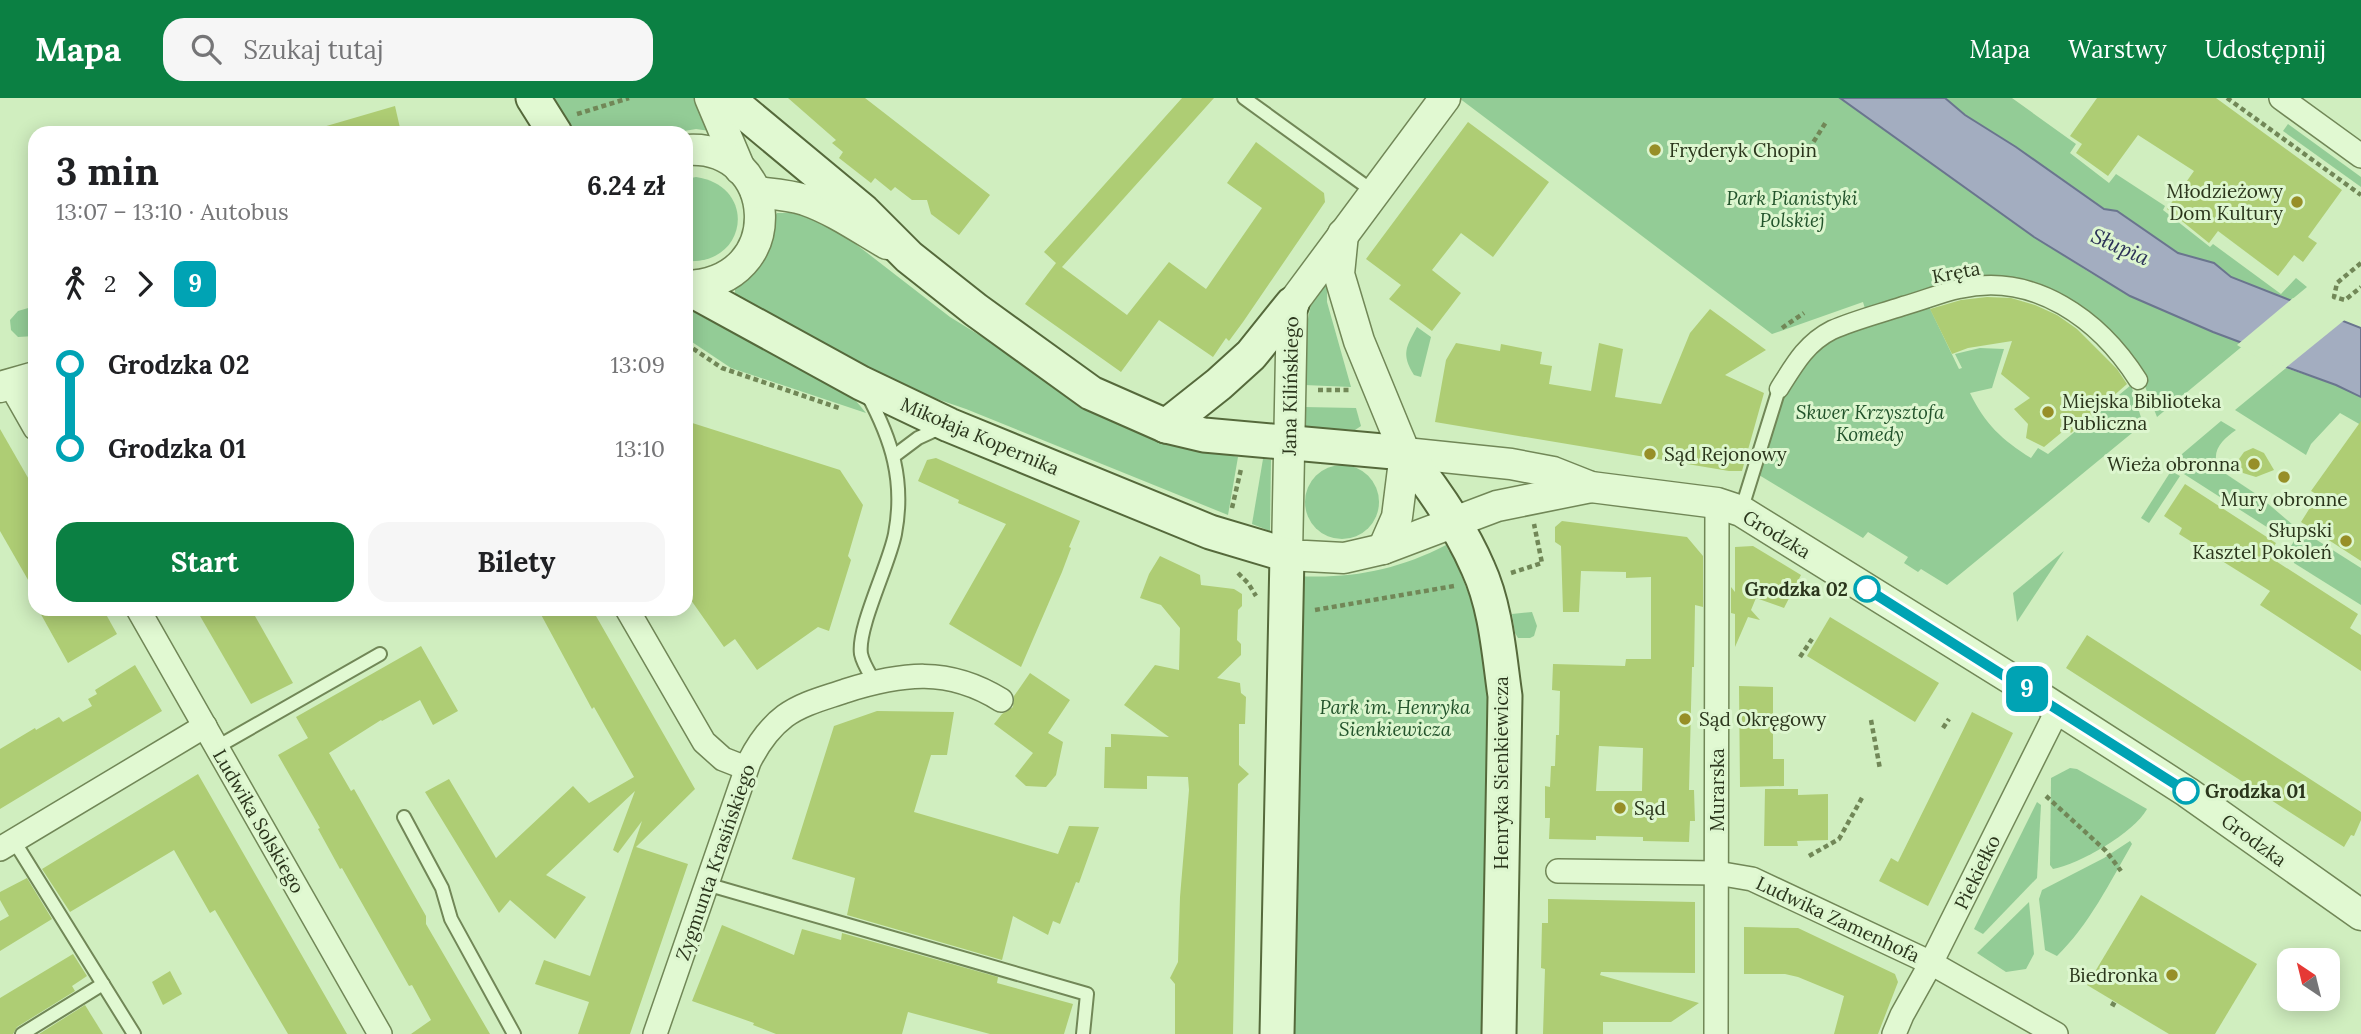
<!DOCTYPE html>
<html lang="pl">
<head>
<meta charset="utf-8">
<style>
	body { margin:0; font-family:Lora,serif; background:#f6f6f6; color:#202124; height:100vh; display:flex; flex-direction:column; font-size:26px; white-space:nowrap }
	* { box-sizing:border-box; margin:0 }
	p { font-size:23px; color:#757577 }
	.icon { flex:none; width:38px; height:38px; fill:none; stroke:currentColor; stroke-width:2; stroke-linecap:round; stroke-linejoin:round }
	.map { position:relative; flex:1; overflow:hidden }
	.sheet { position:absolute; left:28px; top:28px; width:665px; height:490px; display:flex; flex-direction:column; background:#fff; border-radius:21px; box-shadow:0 4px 18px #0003 }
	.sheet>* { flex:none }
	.badge { padding:0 14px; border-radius:10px; font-size:24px; line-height:46px }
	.needle { width:46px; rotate:325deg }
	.controls { position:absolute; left:2277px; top:850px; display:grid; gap:14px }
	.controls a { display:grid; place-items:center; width:63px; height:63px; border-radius:14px; background:#fff; box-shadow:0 4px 18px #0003; font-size:35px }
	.map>.badge { position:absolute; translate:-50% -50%; box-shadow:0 0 0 4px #fff }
	.legs { display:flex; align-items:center; gap:10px; height:77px; padding:0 28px; font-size:23px }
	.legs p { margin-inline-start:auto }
	.head { display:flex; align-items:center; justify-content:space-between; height:119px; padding:0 28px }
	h1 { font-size:38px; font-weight:700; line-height:52px }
	.cta { display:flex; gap:14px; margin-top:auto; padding:14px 28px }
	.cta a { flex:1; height:80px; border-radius:21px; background:#0b8043; color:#fff; font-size:28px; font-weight:700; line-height:80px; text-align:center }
	.cta a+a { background:#f6f6f6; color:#202124 }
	ul { padding:0 28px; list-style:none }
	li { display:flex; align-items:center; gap:24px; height:84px; font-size:26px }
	li i { display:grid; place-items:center; width:10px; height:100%; margin:0 9px; background:currentColor }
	li i::after { content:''; width:18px; height:18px; margin:-9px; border:5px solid; border-radius:50%; background:#fff }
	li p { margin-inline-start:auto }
	li:first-child i { background:linear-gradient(#0000 50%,currentColor 0) }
	li:last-child i { background:linear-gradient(currentColor 50%,#0000 0) }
	header { display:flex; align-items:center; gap:42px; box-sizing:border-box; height:98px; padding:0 35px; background:#0b8043; color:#fff }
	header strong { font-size:33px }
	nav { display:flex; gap:38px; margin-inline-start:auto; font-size:24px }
	.search { width:490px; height:63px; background:#f6f6f6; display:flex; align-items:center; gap:18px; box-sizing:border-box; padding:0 24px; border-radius:21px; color:#757577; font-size:26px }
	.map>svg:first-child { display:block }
	.green { fill:#93cc96 }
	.water { fill:#a3adc0; stroke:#6a758e; stroke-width:2 }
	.pier { fill:#d0eebf }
	.building { fill:#aecd74; fill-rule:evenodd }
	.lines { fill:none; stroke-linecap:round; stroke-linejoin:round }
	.service-casing { stroke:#718757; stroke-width:16 }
	.pedestrian-casing { stroke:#718757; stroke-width:21 }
	.minor-casing { stroke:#718757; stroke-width:26 }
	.tertiary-casing { stroke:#718757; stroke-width:33 }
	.secondary-casing { stroke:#55693b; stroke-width:37 }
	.path { stroke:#718757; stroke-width:4.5; stroke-dasharray:5 3.5; stroke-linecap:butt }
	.service { stroke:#e1f9d2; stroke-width:12 }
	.pedestrian { stroke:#e1f9d2; stroke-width:18 }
	.minor { stroke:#e1f9d2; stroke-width:23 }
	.tertiary { stroke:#e1f9d2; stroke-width:30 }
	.secondary { stroke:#e1f9d2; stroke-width:33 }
	.line-1-casing { stroke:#fff; stroke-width:16 }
	.line-1 { stroke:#00a3b4; stroke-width:10 }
	.poi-dot { fill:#978f27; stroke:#ddf6cf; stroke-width:2.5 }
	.stop-1-dot { fill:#fff; stroke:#00a3b4; stroke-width:3.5 }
	.labels { text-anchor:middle; stroke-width:6; stroke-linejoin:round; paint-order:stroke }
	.poi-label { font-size:19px; fill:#2b361c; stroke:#ddf6cf; text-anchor:start }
	.park-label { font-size:19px; font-style:italic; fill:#22532b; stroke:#ddf6cf }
	.street-label { font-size:19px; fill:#2b361c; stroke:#ddf6cf }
	.stop-label { font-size:19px; font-weight:bold; fill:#2b361c; stroke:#ddf6cf; text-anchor:end }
	.water-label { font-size:21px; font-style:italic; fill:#2b3157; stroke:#ddf6cf }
</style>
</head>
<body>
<header>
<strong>Mapa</strong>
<div class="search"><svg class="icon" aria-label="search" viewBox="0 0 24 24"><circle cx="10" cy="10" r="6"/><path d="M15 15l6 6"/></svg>Szukaj tutaj</div>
<nav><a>Mapa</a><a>Warstwy</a><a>Udostępnij</a></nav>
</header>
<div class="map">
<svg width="2361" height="936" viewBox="0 0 2361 936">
	<rect width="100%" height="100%" fill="#d0eebf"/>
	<g class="green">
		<polygon points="546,0 697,0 710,33 696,31 673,35 576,35"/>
		<path d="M1459,0H1840L2034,139L2089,174L2130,198L2213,234L2245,246L2157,319L2137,268L2082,213L1957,185L1953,173L1933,180L1936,191L1923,196L1959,271L1962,270L1955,256L1980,250L2004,251L1992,290L1970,295C1985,326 2002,342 2031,360L2038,350L2048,356L2131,287L2143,326L1947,487L1921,471L1918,474L1904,465L1908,459L1868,434L1863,440L1759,377C1762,353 1767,294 1778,276C1792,252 1841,229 1866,214L1863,204L1772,236Z"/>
		<polygon points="1945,0 2012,0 2076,46 2070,55 2109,85 2116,76 2165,108 2163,112 2210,149 2213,146 2281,196 2296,180 2307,189 2290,203 2231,179 2214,165 2178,155 2117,113 2104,111 2016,49 1965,17"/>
		<polygon points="2288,26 2361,79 2361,89 2283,33"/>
		<path d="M696,79C758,88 748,168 686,163V81Z"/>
		<path d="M777,115H790L815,120L844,137L950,219L1005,253L1183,347L1238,359L1228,417L966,311L902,289L739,200L735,195V190C751,175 765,163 771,141C773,133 771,122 777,115Z"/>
		<polygon points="1327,177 1327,204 1351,289 1304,287 1308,221 1312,201"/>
		<polygon points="35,208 35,238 18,239 11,232 10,222 18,213"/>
		<polygon points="686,210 852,298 866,315 731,270 686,240"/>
		<path d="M1417,229L1431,239L1421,279L1414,277C1401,256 1406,249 1417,229Z"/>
		<polygon points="2286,270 2336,287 2361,299 2361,327 2340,315 2311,346 2306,357 2235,312"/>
		<polygon points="1304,309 1356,310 1361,328 1355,332 1303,329"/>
		<path d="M2221,323L2236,332C2222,342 2209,354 2220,372L2259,398L2293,427L2284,440L2173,369L2182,356Z"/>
		<polygon points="1263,361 1271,362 1270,433 1252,426"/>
		<circle cx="1342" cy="404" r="37"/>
		<polygon points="2171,373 2180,378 2149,425 2141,420"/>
		<polygon points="2301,432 2361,470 2361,507 2294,465 2291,448"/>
		<path d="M1446,447L1449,453L1451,452L1478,519L1491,616L1486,936H1292L1297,778L1299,521L1297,478C1351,481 1398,472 1446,447Z"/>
		<polygon points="2064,453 2017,524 2013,495"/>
		<polygon points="1532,514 1537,528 1534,538 1530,540 1518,540 1515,535 1512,516"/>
		<path d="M2070,670L2077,671L2147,711C2134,735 2079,766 2053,771L2050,767L2051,680Z"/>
		<polygon points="2037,704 2041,707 2037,780 1983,836 1974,831"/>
		<path d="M2130,743L2132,746C2110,784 2089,827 2057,858L2045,852L2039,801L2042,792L2104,760Z"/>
		<polygon points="2029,804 2034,856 2026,871 2006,874 1977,855"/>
	</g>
	<polygon class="water" points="1840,0 1945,0 1965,17 2016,49 2104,111 2117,113 2178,155 2214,165 2231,179 2361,230 2361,299 2336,287 2267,262 2245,246 2213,234 2130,198 2034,139"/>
	<polygon class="pier" points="2293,200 2347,220 2283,272 2266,265 2237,247"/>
	<g class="building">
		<polygon points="788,0 865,0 990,97 959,137 931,116 927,102 912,102 895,89 891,93 875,80 871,85 839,60 843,54 832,45 836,42"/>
		<polygon points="1182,0 1214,0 1062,169 1127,217 1169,164 1206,191 1262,110 1227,85 1256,44 1324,95 1325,104 1243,224 1229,243 1226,240 1213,259 1159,222 1121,274 1025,206 1056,165 1044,154"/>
		<polygon points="2097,0 2216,0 2342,92 2308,139 2317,145 2303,164 2294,157 2278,178 2218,133 2209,145 2167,111 2194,73 2138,37 2108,78 2076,55 2082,46 2070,38"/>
		<polygon points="395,8 400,30 381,35 324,35 323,29"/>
		<polygon points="1468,24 1549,84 1493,159 1461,135 1432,172 1461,195 1432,233 1389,201 1401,187 1366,161"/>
		<polygon points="1987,199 2011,200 2035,207 2057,217 2077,231 2117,271 2127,286 2071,335 2067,330 2044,349 2026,340 2028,326 2014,311 2030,300 2001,276 2012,243 1968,250 1952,256 1930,211 1961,202"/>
		<polygon points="1710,211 1766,252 1725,277 1764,295 1742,373 1729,373 1435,324 1446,262 1456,245 1500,253 1501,246 1542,254 1540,266 1552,268 1549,286 1591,293 1599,245 1623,251 1615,299 1661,306 1690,235"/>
		<polygon points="686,323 840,372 863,407 848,458 851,462 829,533 818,529 757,572 735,541 724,549 686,495"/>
		<polygon points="2361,323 2361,463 2301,424 2318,397 2311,393"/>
		<polygon points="0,331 35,392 35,494 0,433"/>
		<polygon points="2253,350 2264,355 2274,372 2256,379 2243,375 2240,370 2239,361 2244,354"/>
		<polygon points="936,360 1080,423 1069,449 1071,450 1062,474 1021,569 949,526 1006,426 958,405 959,402 918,383 927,362"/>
		<polygon points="2185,386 2276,445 2268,458 2358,516 2350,530 2361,537 2361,573 2260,507 2270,493 2179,436 2182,430 2164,418"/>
		<path d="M1562,423L1687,439L1703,458V509L1695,507L1694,569H1692L1689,692H1694L1695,723H1690L1689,744L1643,743V739L1596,738V742L1549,741L1550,720H1545V688L1550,689L1551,668H1555L1556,637H1559L1560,593L1552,592L1553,566L1625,568L1626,561H1651V479L1626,480V474L1581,473L1579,514H1563L1561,448L1555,444V429ZM1599,648L1643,650L1642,693H1596Z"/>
		<polygon points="1753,448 1801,477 1784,510 1756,500 1751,512 1760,522 1748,519 1735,549 1735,516 1731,515 1731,489 1735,494 1735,449"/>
		<polygon points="1160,458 1200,477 1201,487 1234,491 1242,496 1242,508 1238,512 1237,542 1241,546 1241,557 1217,580 1240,585 1241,595 1246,599 1245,626 1239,626 1239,667 1249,676 1238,686 1233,936 1175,936 1175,886 1170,880 1178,864 1180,799 1189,692 1188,679 1147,678 1147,691 1104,690 1105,649 1111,649 1111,636 1169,639 1124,607 1155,567 1179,572 1180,530 1161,507 1140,500 1149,476"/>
		<polygon points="38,511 103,511 117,536 68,565"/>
		<polygon points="196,511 251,511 293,585 251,606"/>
		<polygon points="538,511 592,511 695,691 636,749 688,766 630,936 578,936 589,904 535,886 544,862 590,878 642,723 618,755 613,752 635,693 546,777 586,799 555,841 510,802 499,815 425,694 449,681 496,760 573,688 589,705 634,679 594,609 592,611"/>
		<polygon points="1830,519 1939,585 1915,624 1807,558"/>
		<polygon points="2087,537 2361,714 2361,722 2354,738 2351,737 2344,749 2066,570"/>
		<polygon points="421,548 458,613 433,627 420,602 382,623 381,622 329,655 351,693 354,691 426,818 426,826 490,936 411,936 431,922 412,887 409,888 342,770 340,771 318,731 320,730 278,657 308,640 296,619"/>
		<polygon points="135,567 162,613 0,711 0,651 35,630 36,632 59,619 63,624 92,608 88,601 97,596 95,592"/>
		<polygon points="1030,575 1070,602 1048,635 1063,644 1056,677 1046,689 1026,688 1015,678 1033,655 994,626 1002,616 1013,609 1014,598"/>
		<polygon points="1739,588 1773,589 1773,661 1784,661 1784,688 1740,689"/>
		<polygon points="877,613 954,614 947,657 931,657 914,714 1058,756 1069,728 1099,729 1079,785 1076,784 1060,826 1053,823 1048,837 1013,818 1002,862 847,817 855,780 792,761 834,628"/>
		<polygon points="1972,614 2013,635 1928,808 1879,783 1891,760 1898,764"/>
		<polygon points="198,676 250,767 347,936 288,936 215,812 210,815 174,752 70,814 42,771"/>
		<polygon points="1765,691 1798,691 1798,697 1828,696 1828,742 1797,743 1798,748 1764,748"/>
		<polygon points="27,780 52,821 0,853 0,823 9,818 0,802 0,794"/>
		<polygon points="2141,797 2257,866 2215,936 2169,936 2087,887"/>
		<polygon points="1548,801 1695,804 1695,875 1601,874 1600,877 1699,905 1671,924 1603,924 1603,936 1543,936 1545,871 1541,870 1542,825 1548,825"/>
		<polygon points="722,827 794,857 802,831 841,842 842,835 998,879 997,885 1073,906 1064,936 990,936 908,914 902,936 776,936 753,927 754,925 692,903"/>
		<polygon points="1744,829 1798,830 1895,876 1898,884 1878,936 1834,936 1844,898 1798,879 1785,876 1744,876"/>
		<polygon points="73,856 87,878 72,888 75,893 17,929 13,936 0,936 0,900"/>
		<polygon points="170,873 182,896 163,907 152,884"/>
		<polygon points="85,907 103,936 39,936"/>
	</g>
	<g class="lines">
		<defs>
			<g id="service">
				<polyline points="1244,0 1374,94"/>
				<path d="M867,296C892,342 905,383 895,436C889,467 857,530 861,556C863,566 870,576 875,585"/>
				<polyline points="894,358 918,340 942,329"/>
				<polyline points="1741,413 1779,291"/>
				<polyline points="217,649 380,556"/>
				<polyline points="404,719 442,790 451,821 514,936"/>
				<polyline points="14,743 134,936"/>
				<polyline points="706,786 1087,896 1083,936"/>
				<polyline points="22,936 103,886"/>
			</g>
			<path id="pedestrian" d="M1779,291C1794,267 1806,245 1832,232C1855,222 1879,216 1903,208C1922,203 1940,195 1959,191C2034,173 2100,222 2138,282"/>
			<g id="minor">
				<polyline points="2281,0 2361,58"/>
				<polyline points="10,286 35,330"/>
				<polyline points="138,511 380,936"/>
				<polyline points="627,511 704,644 723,661 746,670"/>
				<polyline points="0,751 205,628"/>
				<polyline points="1558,773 1717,775 1752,781 1931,865 2056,936"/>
				<path d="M655,936L749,664C758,646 769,630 785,618C803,605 825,600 845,593C902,575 948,569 1001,602"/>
				<polyline points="1716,936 1717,405"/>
				<polyline points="1894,936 1902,917 1931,865 2058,611"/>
			</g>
			<g id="tertiary">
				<polyline points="710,0 740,71"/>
				<polyline points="1445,0 1292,206 1287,457 1344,460 1383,451 1497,408 1591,389"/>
				<path d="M686,52C779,45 790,185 686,188"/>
				<path d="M756,94C772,96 789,97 805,102C834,112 861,131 887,146"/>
				<polyline points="1343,136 1339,176 1359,243 1405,355 1397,419 1383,451"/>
				<polyline points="0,289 35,279"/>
				<polyline points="1405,355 1511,366 1553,374 1591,389 1717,405 1741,413 2013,582 2187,694 2361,817"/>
			</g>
			<g id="secondary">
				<polyline points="533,0 555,35"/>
				<path d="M727,0L863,113L909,159L976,212L1091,295L1166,328L1204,337L1405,355C1433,390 1460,428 1478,470C1496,509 1499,556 1505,598L1499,936"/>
				<polyline points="686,189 861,285 949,327 1210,434 1287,457 1277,936"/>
				<polyline points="1166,328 1219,286 1251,257 1292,206"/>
			</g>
		</defs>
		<use href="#service" class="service-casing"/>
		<use href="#pedestrian" class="pedestrian-casing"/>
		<use href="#minor" class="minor-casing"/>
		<use href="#tertiary" class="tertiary-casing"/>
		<use href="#secondary" class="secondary-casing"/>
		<g class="path">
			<polyline points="2227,0 2361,97"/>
			<polyline points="577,16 629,0"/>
			<polyline points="1809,51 1826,24"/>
			<polyline points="2361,165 2337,185 2334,199 2345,202 2361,189"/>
			<polyline points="1782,230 1804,215"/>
			<polyline points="686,246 722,270 839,310"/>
			<polyline points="1318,292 1351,292"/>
			<polyline points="1232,410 1241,371"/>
			<polyline points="1238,475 1248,485 1256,498"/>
			<polyline points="1511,475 1542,465 1534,426"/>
			<polyline points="1315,512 1454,488"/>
			<polyline points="1800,559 1812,541"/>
			<polyline points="1871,622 1880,671"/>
			<polyline points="1943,630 1949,621"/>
			<polyline points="2046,698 2106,753 2121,773"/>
			<polyline points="1809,758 1839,741 1863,698"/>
			<polyline points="2111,905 2118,909"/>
		</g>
		<use href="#service" class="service"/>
		<use href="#pedestrian" class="pedestrian"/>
		<use href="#minor" class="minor"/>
		<use href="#tertiary" class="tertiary"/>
		<use href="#secondary" class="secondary"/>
	</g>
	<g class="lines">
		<defs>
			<polyline id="line-1" points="1867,491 2186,693"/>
		</defs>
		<use href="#line-1" class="line-1-casing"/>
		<use href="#line-1" class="line-1"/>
	</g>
	<g class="poi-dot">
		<circle cx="1655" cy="52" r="7"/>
		<circle cx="2297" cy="104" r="7"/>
		<circle cx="2048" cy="314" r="7"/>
		<circle cx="1650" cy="356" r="7"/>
		<circle cx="2254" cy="366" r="7"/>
		<circle cx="2284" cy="379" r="7"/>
		<circle cx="2346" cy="443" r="7"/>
		<circle cx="1685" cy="621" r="7"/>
		<circle cx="1620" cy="710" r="7"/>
		<circle cx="2172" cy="877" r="7"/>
	</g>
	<g class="stop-1-dot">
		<circle cx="1867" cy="491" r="12"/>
		<circle cx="2186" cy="693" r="12"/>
	</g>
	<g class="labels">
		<g class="poi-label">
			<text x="1669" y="59">Fryderyk Chopin</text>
			<text x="2283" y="100" text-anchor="end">Młodzieżowy<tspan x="2283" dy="22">Dom Kultury</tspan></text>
			<text x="2062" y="310">Miejska Biblioteka<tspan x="2062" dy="22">Publiczna</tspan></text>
			<text x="1664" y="363">Sąd Rejonowy</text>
			<text x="2240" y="373" text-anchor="end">Wieża obronna</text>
			<text x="2284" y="408" text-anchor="middle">Mury obronne</text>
			<text x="2332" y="439" text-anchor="end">Słupski<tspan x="2332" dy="22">Kasztel Pokoleń</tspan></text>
			<text x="1699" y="628">Sąd Okręgowy</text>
			<text x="1634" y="717">Sąd</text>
			<text x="2158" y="884" text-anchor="end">Biedronka</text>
		</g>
		<g class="park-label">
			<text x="1792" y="107">Park Pianistyki<tspan x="1792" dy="22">Polskiej</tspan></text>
			<text x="1870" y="321">Skwer Krzysztofa<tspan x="1870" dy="22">Komedy</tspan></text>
			<text x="1395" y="616">Park im. Henryka<tspan x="1395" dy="22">Sienkiewicza</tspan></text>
		</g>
		<g class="street-label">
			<text transform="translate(1956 174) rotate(-11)" y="7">Kręta</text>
			<text transform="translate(1290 288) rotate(-89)" y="7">Jana Kilińskiego</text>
			<text transform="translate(980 338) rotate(23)" y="7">Mikołaja Kopernika</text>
			<text transform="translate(1777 436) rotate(31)" y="7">Grodzka</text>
			<text transform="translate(1501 675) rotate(-90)" y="7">Henryka Sienkiewicza</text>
			<text transform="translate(1717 692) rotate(-90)" y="7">Murarska</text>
			<text transform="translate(259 723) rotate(60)" y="7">Ludwika Solskiego</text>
			<text transform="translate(2254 742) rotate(36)" y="7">Grodzka</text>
			<text transform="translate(715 764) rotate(-71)" y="7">Zygmunta Krasińskiego</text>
			<text transform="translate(1977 774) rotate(-64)" y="7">Piekiełko</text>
			<text transform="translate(1838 821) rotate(25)" y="7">Ludwika Zamenhofa</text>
		</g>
		<g class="stop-label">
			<text x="1848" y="498">Grodzka 02</text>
			<text x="2205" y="700" text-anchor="start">Grodzka 01</text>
		</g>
		<g class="water-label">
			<text transform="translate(2120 149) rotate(24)" y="7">Słupia</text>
		</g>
	</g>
</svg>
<div class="controls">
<a><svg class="needle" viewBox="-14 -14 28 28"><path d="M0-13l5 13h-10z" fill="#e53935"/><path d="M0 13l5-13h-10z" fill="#757577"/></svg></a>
</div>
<b class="badge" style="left:2027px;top:591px;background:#00a3b4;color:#fff">9</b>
<section class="sheet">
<div class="head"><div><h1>3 min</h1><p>13:07 – 13:10 · Autobus</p></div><b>6.24 zł</b></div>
<div class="legs"><svg class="icon" aria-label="walk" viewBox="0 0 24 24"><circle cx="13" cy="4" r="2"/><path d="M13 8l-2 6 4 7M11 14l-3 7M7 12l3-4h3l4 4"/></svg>2<svg class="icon" aria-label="forward" viewBox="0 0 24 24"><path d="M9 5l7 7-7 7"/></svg><b class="badge" style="background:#00a3b4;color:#fff">9</b></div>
<ul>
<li><i style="color:#00a3b4"></i><b>Grodzka 02</b><p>13:09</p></li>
<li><i style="color:#00a3b4"></i><b>Grodzka 01</b><p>13:10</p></li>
</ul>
<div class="cta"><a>Start</a><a>Bilety</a></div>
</section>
</div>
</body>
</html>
